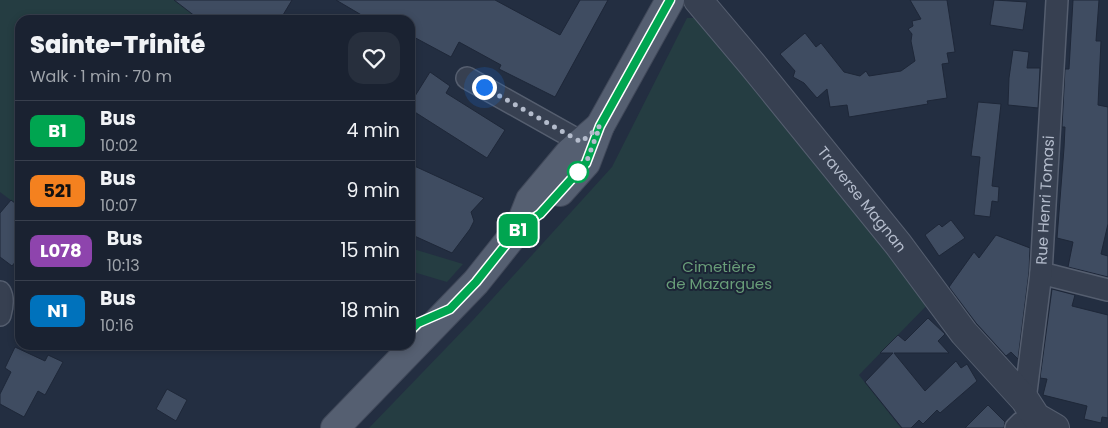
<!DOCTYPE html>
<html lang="en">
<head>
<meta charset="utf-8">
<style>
	body { margin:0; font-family:Poppins,sans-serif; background:#272f3d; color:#f1f3f6; height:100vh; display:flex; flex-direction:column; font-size:19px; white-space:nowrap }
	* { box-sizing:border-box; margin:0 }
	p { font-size:16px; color:#9fa4ab }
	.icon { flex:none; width:28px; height:28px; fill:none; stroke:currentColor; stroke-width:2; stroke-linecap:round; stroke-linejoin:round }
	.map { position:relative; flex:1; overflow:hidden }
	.details { position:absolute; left:15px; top:15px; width:400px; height:335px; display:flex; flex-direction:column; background:#1a2231; border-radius:15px; box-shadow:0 2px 8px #0003,0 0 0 1px #383f4d }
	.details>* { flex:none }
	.badge { padding:0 10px; border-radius:8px; font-size:18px; line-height:32px }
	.you { position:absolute; width:25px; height:25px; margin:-12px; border:4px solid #fff; border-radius:50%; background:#1a73e8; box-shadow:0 0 0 8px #1a73e833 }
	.map>.badge { position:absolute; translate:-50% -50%; box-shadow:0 0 0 2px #fff }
	.round { display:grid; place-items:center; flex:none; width:52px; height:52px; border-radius:15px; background:#272f3d }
	.summary { display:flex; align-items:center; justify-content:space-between; height:85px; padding:0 15px }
	h1 { font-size:24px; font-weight:800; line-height:38px }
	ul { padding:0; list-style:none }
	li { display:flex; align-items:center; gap:15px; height:60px; padding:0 15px; border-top:1px solid #383f4d }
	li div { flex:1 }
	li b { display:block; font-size:19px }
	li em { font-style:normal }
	li .badge { min-width:55px; font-weight:700; text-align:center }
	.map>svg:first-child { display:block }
	.green { fill:#253d42 }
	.building { fill:#3f4c61; stroke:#1e2738 }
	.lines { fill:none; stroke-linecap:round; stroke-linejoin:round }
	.minor-casing { stroke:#555e6f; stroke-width:24 }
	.tertiary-casing { stroke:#555e6f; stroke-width:30 }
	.primary-casing { stroke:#41495a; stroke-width:30 }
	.minor { stroke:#374051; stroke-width:21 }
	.tertiary { stroke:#374051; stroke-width:28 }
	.primary { stroke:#555f71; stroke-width:28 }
	.line-casing { stroke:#fff; stroke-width:11 }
	.line { stroke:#00a550; stroke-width:8 }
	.walk { stroke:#b4bccc; stroke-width:5; stroke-dasharray:0 9 }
	.stop-dot { fill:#fff; stroke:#00a550; stroke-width:2.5 }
	.labels { text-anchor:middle; stroke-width:4; stroke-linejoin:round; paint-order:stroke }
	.street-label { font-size:15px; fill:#b4bccc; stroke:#1c2536 }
	.park-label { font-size:15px; fill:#699e79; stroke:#1c2536 }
</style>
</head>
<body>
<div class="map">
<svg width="1108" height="428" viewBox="0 0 1108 428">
	<rect width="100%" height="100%" fill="#232e41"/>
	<g class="green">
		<polygon points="0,0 192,0 217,20 20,20 20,207 0,192"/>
		<polygon points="687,18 703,18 931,301 859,375 901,428 369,428 474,319 612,167"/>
		<polygon points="410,248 463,264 447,282 410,271"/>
	</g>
	<g class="building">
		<polygon points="174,0 292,0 280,20 200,20"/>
		<polygon points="336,0 495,0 560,35 580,0 608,0 555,97 499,69 501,65 459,42 451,57 410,35 410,20 370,20"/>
		<polygon points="910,0 947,0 955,52 947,53 949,63 942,64 947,98 927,101 928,104 849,117 847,105 830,107 827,89 817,98 804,83 793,77 795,71 780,54 805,33 816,47 821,43 844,72 860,76 866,71 869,76 901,71 915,61 911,41 912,34 908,29 913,26 912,21 921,19"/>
		<polygon points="994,0 1027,2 1023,30 990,25"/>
		<polygon points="1073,0 1099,0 1096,41 1101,41 1098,105 1108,107 1108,224 1101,254 1108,256 1108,277 1068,267 1073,242 1057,238 1064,148 1065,127 1062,127 1065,69 1069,69"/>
		<polygon points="1013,50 1029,52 1027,68 1040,68 1038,108 1008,105 1009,78"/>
		<polygon points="430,72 450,86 446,93 505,130 487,158 410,109 410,104"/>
		<polygon points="978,102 1001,104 992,186 999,187 998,202 992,201 990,217 974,215 980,157 971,156"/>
		<polygon points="410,164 484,198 471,212 474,221 470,229 452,253 410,234"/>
		<polygon points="11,200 20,207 20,256 12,266 0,257 0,213"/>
		<polygon points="951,220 965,238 939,256 925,235 939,224 942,227"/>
		<polygon points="996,235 1030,248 1029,272 1018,359 1011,352 1006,356 976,323 949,287 974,252 979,258"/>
		<polygon points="1052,289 1075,295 1072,306 1108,315 1108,418 1102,417 1101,423 1084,419 1087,406 1043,395 1047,379 1040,378"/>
		<polygon points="928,318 945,334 938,341 949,353 894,353 925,391 956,361 961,368 967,364 977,381 940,413 937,410 923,424 919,420 911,428 902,428 865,382 893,353 880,353 898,335 905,341"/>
		<polygon points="15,347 45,361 48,355 63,362 45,395 38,391 24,417 0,404 0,394 11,372 5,368"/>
		<polygon points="167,389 187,400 176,421 156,409"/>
		<polygon points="988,405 1005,422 1004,428 965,428"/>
	</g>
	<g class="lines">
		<defs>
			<g id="minor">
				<polyline points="467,78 581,142"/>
				<polyline points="1041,273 1108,290"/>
				<path d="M0,292C4,299 2,308 0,315"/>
				<path id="s1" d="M1025,400L1041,273L1057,0"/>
				<polyline points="1016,428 1021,423 1036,417"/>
			</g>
			<g id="tertiary">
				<path id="s2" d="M698,0L752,64L898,244L964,333L1025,400L1036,417L1055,428"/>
			</g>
			<g id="primary">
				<polyline points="560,192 586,163 600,126 670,0"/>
				<polyline points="335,428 476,282 519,228 530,200 571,151 600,126"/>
			</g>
		</defs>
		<use href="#minor" class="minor-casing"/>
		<use href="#tertiary" class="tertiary-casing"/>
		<use href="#primary" class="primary-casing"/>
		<use href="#minor" class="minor"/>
		<use href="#tertiary" class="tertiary"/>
		<use href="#primary" class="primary"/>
	</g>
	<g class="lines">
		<defs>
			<polyline id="line" points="410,331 418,323 450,309 476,282 519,228 540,214 586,163 600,126 670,0"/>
		</defs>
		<use href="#line" class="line-casing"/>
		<use href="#line" class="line"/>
		<polyline class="walk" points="484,87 581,142 600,126 586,163 574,177 578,172"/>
	</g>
	<circle class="stop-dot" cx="578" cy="172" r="10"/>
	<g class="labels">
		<g class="street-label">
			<text dy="5" stroke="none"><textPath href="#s2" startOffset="258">Traverse Magnan</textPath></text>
			<text dy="5" stroke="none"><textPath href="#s1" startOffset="201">Rue Henri Tomasi</textPath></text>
		</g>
		<g class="park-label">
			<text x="719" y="272">Cimetière<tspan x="719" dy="17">de Mazargues</tspan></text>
		</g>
	</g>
</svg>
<div class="you" style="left:484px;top:87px"></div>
<b class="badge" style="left:518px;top:230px;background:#00a550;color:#fff">B1</b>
<section class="details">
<div class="summary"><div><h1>Sainte-Trinité</h1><p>Walk · 1 min · 70 m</p></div><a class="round"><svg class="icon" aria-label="heart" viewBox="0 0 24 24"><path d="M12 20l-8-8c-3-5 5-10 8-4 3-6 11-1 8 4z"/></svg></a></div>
<ul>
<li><span class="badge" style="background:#00a550;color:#fff">B1</span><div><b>Bus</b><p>10:02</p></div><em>4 min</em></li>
<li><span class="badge" style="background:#f4811f;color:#111">521</span><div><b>Bus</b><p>10:07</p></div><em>9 min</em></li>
<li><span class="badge" style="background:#8e44ad;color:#fff">L078</span><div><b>Bus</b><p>10:13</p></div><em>15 min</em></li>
<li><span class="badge" style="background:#0072bc;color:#fff">N1</span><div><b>Bus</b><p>10:16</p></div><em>18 min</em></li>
</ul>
</section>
</div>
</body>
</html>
